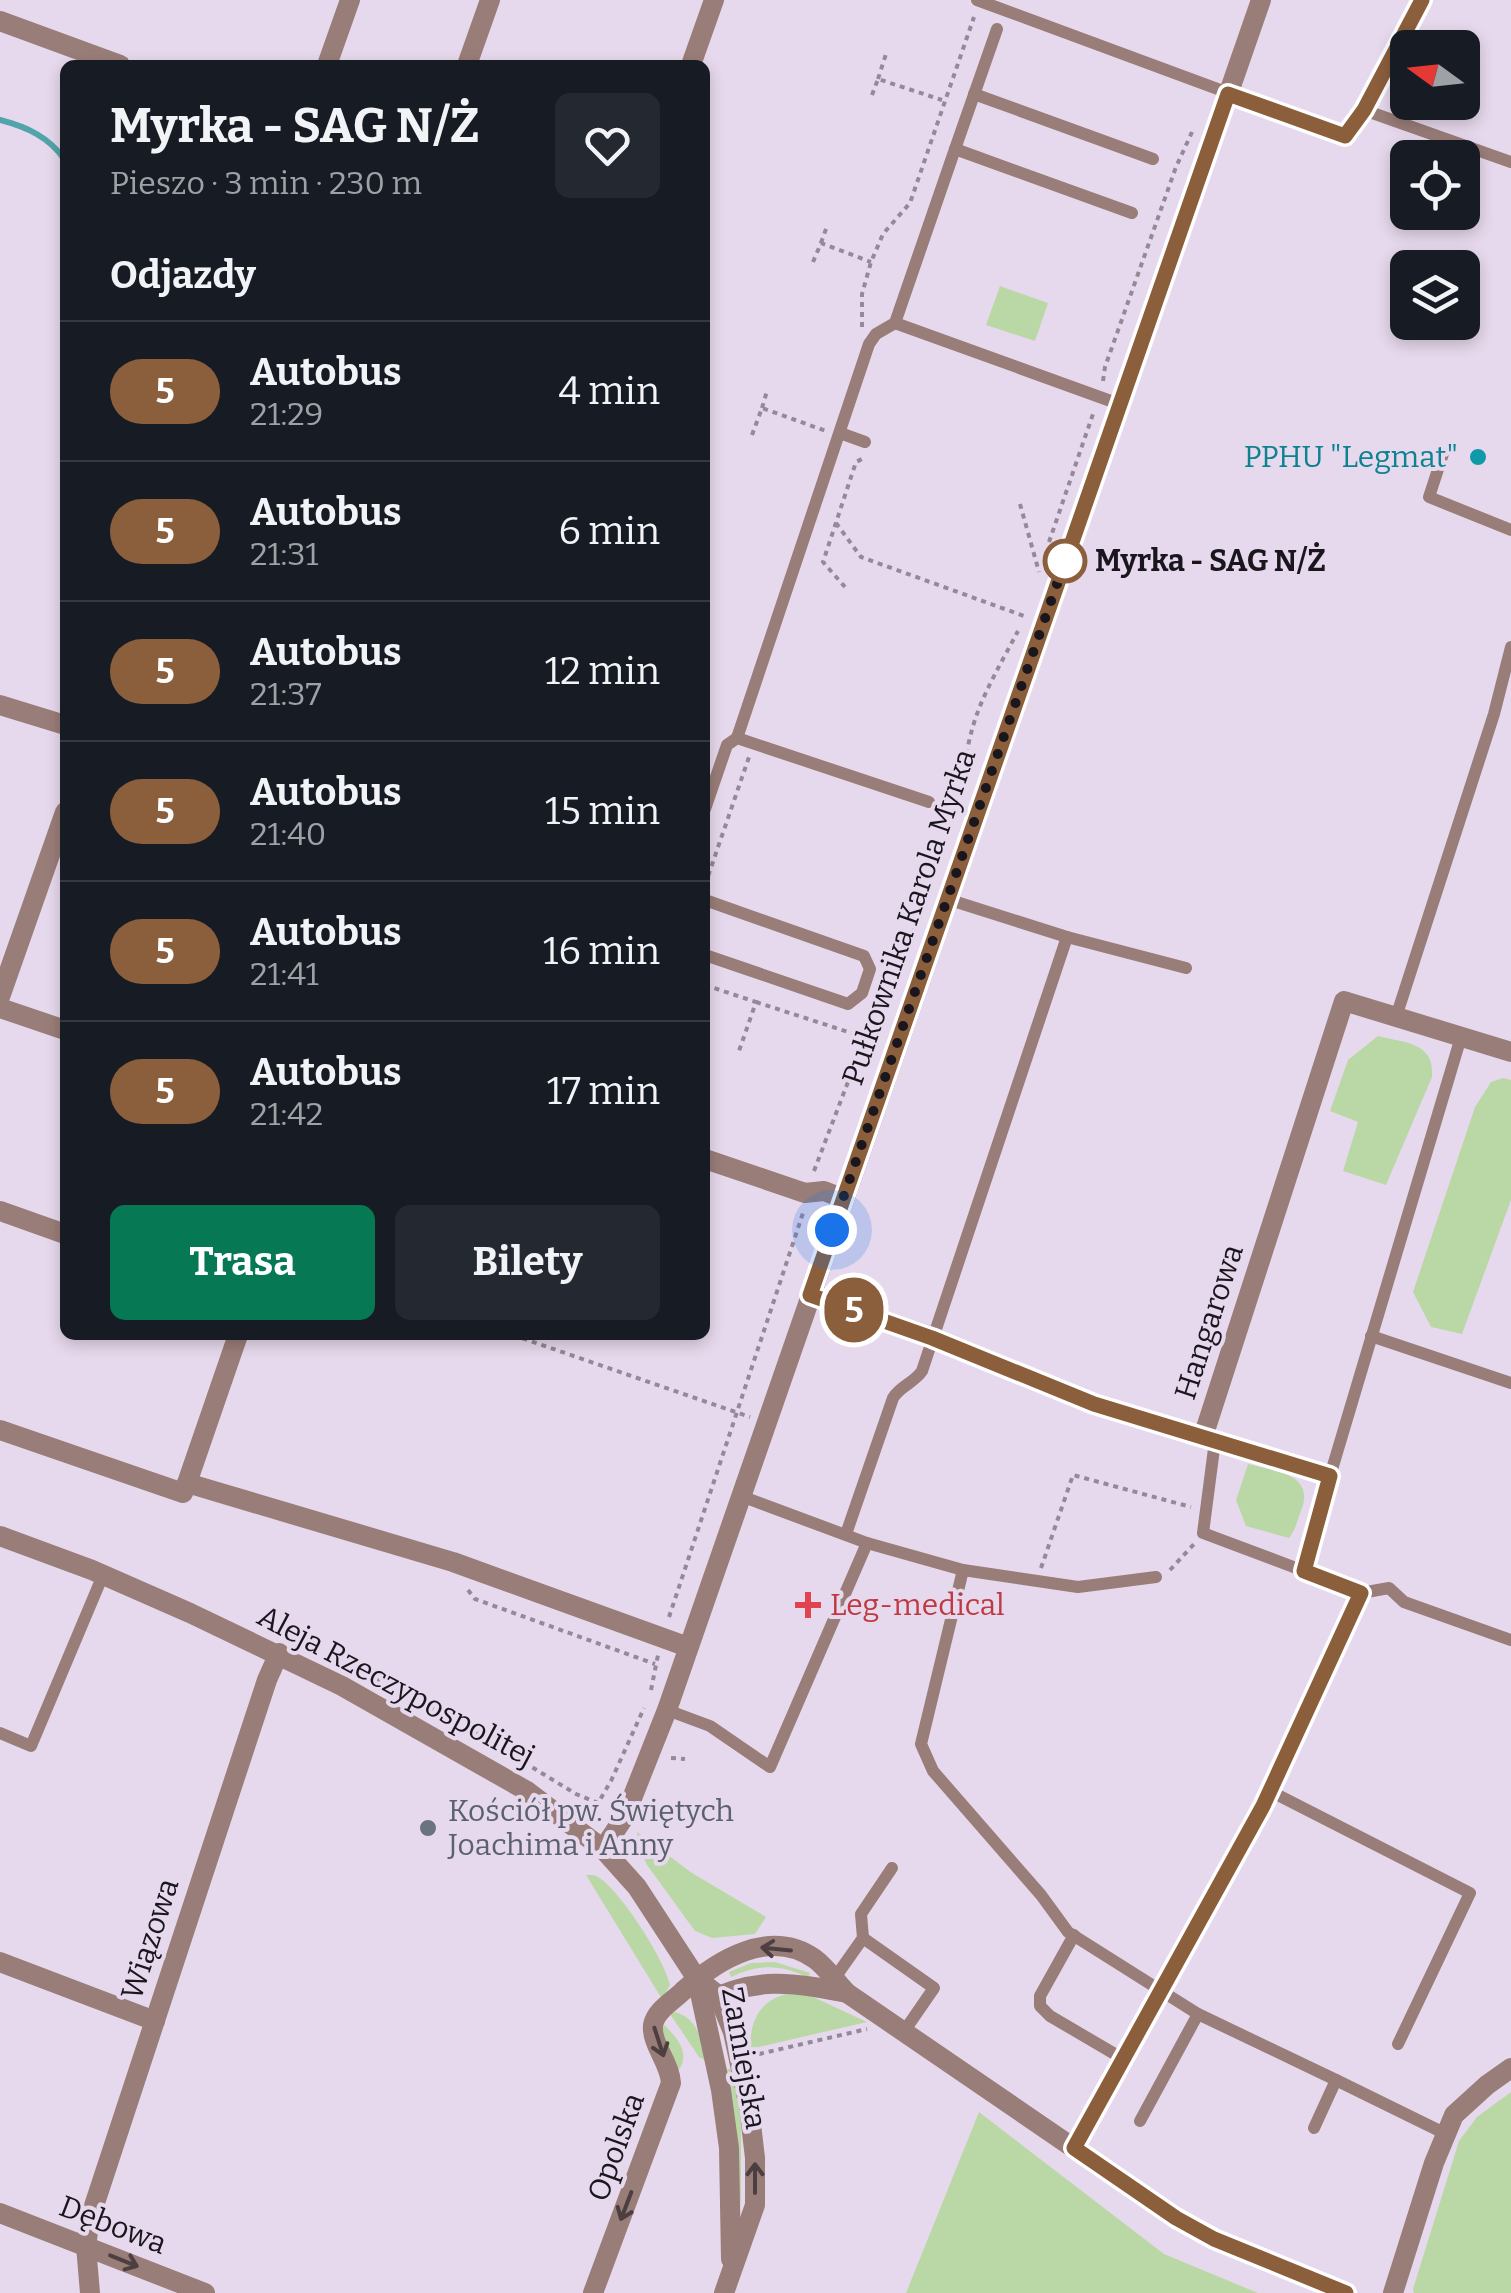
<!DOCTYPE html>
<html lang="pl">
<head>
<meta charset="utf-8">
<style>
	body { margin:0; font-family:Bitter,serif; background:#242831; color:#f1f3f6; height:100vh; display:flex; flex-direction:column; font-size:38px; white-space:nowrap }
	* { box-sizing:border-box; margin:0 }
	p { font-size:32px; color:#9ea1a6 }
	.icon { flex:none; width:55px; height:55px; fill:none; stroke:currentColor; stroke-width:2; stroke-linecap:round; stroke-linejoin:round }
	.map { position:relative; flex:1; overflow:hidden }
	.details { position:absolute; left:60px; top:60px; width:650px; height:1280px; display:flex; flex-direction:column; background:#171b24; border-radius:15px; box-shadow:0 5px 15px #0003 }
	.details>* { flex:none }
	.badge { padding:0 20px; border-radius:32px; font-size:35px; line-height:65px }
	.needle { width:65px; rotate:285deg }
	.tools { position:absolute; left:1390px; top:30px; display:grid; gap:20px }
	.tools a { display:grid; place-items:center; width:90px; height:90px; border-radius:15px; background:#171b24; box-shadow:0 5px 15px #0003; font-size:50px }
	.you { position:absolute; width:50px; height:50px; margin:-25px; border:8px solid #fff; border-radius:50%; background:#1a73e8; box-shadow:0 0 0 15px #1a73e833 }
	.map>.badge { position:absolute; translate:-50% -50%; box-shadow:0 0 0 5px #fff }
	h2 { padding:0 50px; font-size:38px; line-height:90px }
	.round { display:grid; place-items:center; flex:none; width:105px; height:105px; border-radius:15px; background:#242831 }
	.head { display:flex; align-items:center; justify-content:space-between; height:170px; padding:0 50px }
	h1 { font-size:48px; font-weight:700; line-height:75px }
	.action { display:flex; gap:20px; margin-top:auto; padding:20px 50px }
	.action a { flex:1; height:115px; border-radius:15px; background:#067954; color:#fff; font-size:40px; font-weight:700; line-height:115px; text-align:center }
	.action a+a { background:#242831; color:#f1f3f6 }
	ul { padding:0; list-style:none }
	li { display:flex; align-items:center; gap:30px; height:140px; padding:0 50px; border-top:2px solid #363941 }
	li div { flex:1 }
	li b { display:block; font-size:38px }
	li em { font-style:normal }
	li .badge { min-width:110px; font-weight:700; text-align:center }
	.map>svg:first-child { display:block }
	.green { fill:#bad8a5 }
	.lines { fill:none; stroke-linecap:round; stroke-linejoin:round }
	.stream { stroke:#51a4aa; stroke-width:6 }
	.path { stroke:#938998; stroke-width:4; stroke-dasharray:5 5; stroke-linecap:butt }
	.service { stroke:#997d78; stroke-width:12 }
	.minor { stroke:#997d78; stroke-width:20 }
	.tertiary { stroke:#997d78; stroke-width:20 }
	.oneway { stroke:#4d3f41 }
	.line-casing { stroke:#fff; stroke-width:22 }
	.line { stroke:#8b5e3c; stroke-width:15 }
	.walk { stroke:#1a161d; stroke-width:10; stroke-dasharray:0 18 }
	.culture-dot { fill:#0f9aa8; stroke:#e7d9ed; stroke-width:4 }
	.stop-dot { fill:#fff; stroke:#8b5e3c; stroke-width:5 }
	.health-dot { fill:#e0444e; stroke:#e7d9ed; stroke-width:4 }
	.worship-dot { fill:#6b7280; stroke:#e7d9ed; stroke-width:4 }
	.labels { text-anchor:middle; stroke-width:8; stroke-linejoin:round; paint-order:stroke }
	.culture-label { font-size:30px; fill:#0d838f; stroke:#e7d9ed; text-anchor:end }
	.stop-label { font-size:30px; font-weight:bold; fill:#1a161d; stroke:#e7d9ed; text-anchor:start }
	.street-label { font-size:30px; fill:#1a161d; stroke:#e7d9ed }
	.health-label { font-size:30px; fill:#be3a42; stroke:#e7d9ed; text-anchor:start }
	.worship-label { font-size:30px; fill:#5b616d; stroke:#e7d9ed; text-anchor:start }
</style>
</head>
<body>
<div class="map">
<svg width="1511" height="2293" viewBox="0 0 1511 2293">
	<rect width="100%" height="100%" fill="#e7d9ed"/>
	<g class="green">
		<polygon points="1000,286 1048,303 1035,341 986,325"/>
		<path d="M1378,1036C1405,1043 1435,1042 1432,1077L1386,1185L1343,1171L1358,1122L1330,1111L1348,1060Z"/>
		<polygon points="1503,1078 1511,1080 1511,1200 1462,1334 1431,1327 1413,1292 1475,1107 1491,1082"/>
		<path d="M1248,1464C1273,1471 1314,1473 1302,1508C1298,1518 1296,1529 1289,1538L1246,1526L1236,1500Z"/>
		<polygon points="637,1832 692,1873 766,1917 755,1934 712,1938 695,1931 647,1865 638,1846"/>
		<path d="M586,1875C593,1875 595,1874 601,1879C622,1894 665,1960 670,1985L662,1999Z"/>
		<path d="M775,1962L810,1973L808,1978C782,1964 758,1964 731,1977L729,1972L751,1963Z"/>
		<path d="M791,1993L809,1995L867,2022L750,2049C750,2020 760,1999 791,1993Z"/>
		<path d="M675,2012C698,2018 702,2041 707,2061L699,2057L670,2014Z"/>
		<path d="M661,2022C676,2036 692,2053 678,2071L661,2037Z"/>
		<polygon points="732,2068 741,2119 741,2207 726,2070"/>
		<polygon points="1511,2092 1511,2293 1414,2293 1413,2289 1459,2141 1477,2117"/>
		<polygon points="979,2112 1164,2254 1258,2293 906,2293"/>
	</g>
	<g class="lines">
		<path class="stream" d="M0,120C27,127 49,137 65,160"/>
		<g class="path">
			<polyline points="878,79 886,54"/>
			<polyline points="872,95 878,79 942,100"/>
			<polyline points="821,243 827,226"/>
			<polyline points="813,262 821,243 871,262"/>
			<polyline points="862,327 862,294 871,262 883,234 910,203 974,17"/>
			<polyline points="1103,381 1105,367 1176,167 1192,132"/>
			<polyline points="762,408 767,391"/>
			<polyline points="752,435 762,408 826,431"/>
			<polyline points="1020,504 1039,572"/>
			<polyline points="836,523 861,557 1024,616"/>
			<polyline points="1049,542 1093,414"/>
			<polyline points="845,587 823,562 856,462 862,459"/>
			<path d="M962,794C967,719 984,695 1018,631"/>
			<polyline points="705,885 749,757"/>
			<polyline points="705,985 756,1002 739,1051"/>
			<polyline points="756,1002 879,1042"/>
			<polyline points="814,1171 872,1019 918,921"/>
			<polyline points="513,1335 750,1417"/>
			<polyline points="1041,1568 1073,1475 1191,1507"/>
			<polyline points="1170,1570 1194,1544"/>
			<polyline points="468,1590 475,1599 655,1664"/>
			<polyline points="669,1617 803,1213"/>
			<polyline points="358,1670 453,1719 576,1794 598,1803 611,1781 644,1708"/>
			<polyline points="651,1690 658,1655"/>
			<polyline points="671,1758 685,1759"/>
			<polyline points="759,2054 867,2029"/>
		</g>
		<g class="service">
			<polyline points="977,0 1345,136 1364,110 1422,0"/>
			<polyline points="974,94 1153,159"/>
			<polyline points="1364,110 1511,162"/>
			<polyline points="955,149 997,29"/>
			<polyline points="1119,404 895,323 955,149 1132,213"/>
			<polyline points="840,433 865,442"/>
			<polyline points="1443,454 1429,497 1511,530"/>
			<polyline points="737,738 869,344 876,334 895,323"/>
			<polyline points="705,809 727,745 737,738 929,802"/>
			<polyline points="947,899 1067,937 1186,968"/>
			<polyline points="705,900 864,956 870,969 862,993 848,1004 705,955"/>
			<polyline points="1396,1017 1494,714 1511,647"/>
			<polyline points="1371,1336 1511,1383"/>
			<polyline points="1215,1441 1203,1533 1304,1571"/>
			<polyline points="1330,1476 1461,1037"/>
			<polyline points="741,1496 867,1543 963,1570 1078,1587 1156,1577"/>
			<path d="M846,1534L893,1398C900,1386 914,1383 922,1371L1067,937"/>
			<polyline points="963,1570 921,1744 933,1771 1041,1895 1068,1932 1198,2014 1336,2080 1314,2128"/>
			<polyline points="1361,1593 1389,1588 1404,1602 1511,1640"/>
			<polyline points="667,1710 710,1726 770,1767 867,1543"/>
			<polyline points="0,1733 31,1746 103,1575"/>
			<polyline points="1270,1791 1470,1893 1398,2044"/>
			<polyline points="1074,1935 1040,1996 1040,2006 1050,2016 1125,2060"/>
			<polyline points="863,1938 934,1988 905,2030"/>
			<polyline points="834,1979 863,1938 861,1914 892,1868"/>
			<polyline points="1336,2080 1446,2134"/>
			<polyline points="1140,2121 1198,2014"/>
		</g>
		<g class="minor">
			<polyline points="0,21 120,65"/>
			<polyline points="327,65 350,0"/>
			<polyline points="467,65 490,0"/>
			<polyline points="691,65 714,0"/>
			<polyline points="0,705 65,725"/>
			<polyline points="0,997 65,812"/>
			<polyline points="0,1008 65,1030"/>
			<polyline points="705,1159 805,1193 824,1191 842,1198"/>
			<polyline points="0,1211 65,1234"/>
			<polyline points="810,1295 932,1337 1094,1404 1330,1476 1304,1571 1361,1593 1263,1806 1074,2148"/>
			<polyline points="0,1430 183,1493 187,1483 453,1562 688,1647"/>
			<polyline points="1203,1437 1344,1001 1511,1052"/>
			<polyline points="187,1483 238,1335"/>
			<polyline points="603,1849 625,1816 667,1710 1261,0"/>
			<polyline points="0,1962 155,2021"/>
			<path d="M703,2003C757,1976 790,1982 847,1993"/>
			<polyline points="0,2213 205,2293"/>
			<polyline points="90,2293 86,2246 90,2218 267,1680 279,1653"/>
			<path d="M593,2293L671,2083C670,2063 651,2044 653,2025C656,2010 673,2001 683,1991C717,1960 770,1927 815,1959C827,1968 837,1983 847,1993L1176,2218L1214,2239L1346,2293"/>
			<polyline points="1393,2293 1434,2163 1454,2115 1487,2085 1511,2068"/>
		</g>
		<g class="tertiary">
			<polyline points="0,1536 92,1570 190,1613 342,1686 527,1791 603,1849 637,1887 697,1979 718,1995 733,2032 749,2107 755,2158 755,2205 724,2293"/>
			<polyline points="697,1979 721,2090 729,2148 731,2259"/>
		</g>
	</g>
	<defs><path id="oneway-shaft" d="M-6 0H5M1.5-3L5.5 0L1.5 3" fill="none" stroke-width="1.6" stroke-linecap="round" stroke-linejoin="round" transform="scale(2.5)"/></defs>
	<g class="oneway">
		<use href="#oneway-shaft" transform="translate(776 1949) rotate(-174)"/>
		<use href="#oneway-shaft" transform="translate(659 2042) rotate(72)"/>
		<use href="#oneway-shaft" transform="translate(755 2178) rotate(-90)"/>
		<use href="#oneway-shaft" transform="translate(626 2206) rotate(111)"/>
		<use href="#oneway-shaft" transform="translate(124 2261) rotate(22)"/>
	</g>
	<g class="lines">
		<defs>
			<polyline id="line" points="1346,2293 1214,2239 1176,2218 1074,2148 1263,1806 1361,1593 1304,1571 1330,1476 1094,1404 932,1338 810,1295 1228,94 1345,136 1364,110 1422,0"/>
		</defs>
		<use href="#line" class="line-casing"/>
		<use href="#line" class="line"/>
		<polyline class="walk" points="832,1230 1065,561"/>
	</g>
	<circle class="culture-dot" cx="1478" cy="457" r="10"/>
	<circle class="stop-dot" cx="1065" cy="561" r="20"/>
	<path class="health-dot" d="M803 1590h10v10h10v10h-10v10h-10v-10h-10v-10h10z"/>
	<circle class="worship-dot" cx="428" cy="1828" r="10"/>
	<g class="labels">
		<g class="culture-label">
			<text x="1458" y="467">PPHU "Legmat"</text>
		</g>
		<g class="stop-label">
			<text x="1095" y="571">Myrka - SAG N/Ż</text>
		</g>
		<g class="street-label">
			<text transform="translate(909 917) rotate(-71)" y="10">Pułkownika Karola Myrka</text>
			<text transform="translate(1209 1322) rotate(-72)" y="10">Hangarowa</text>
			<text transform="translate(396 1686) rotate(28)" y="10">Aleja Rzeczypospolitej</text>
			<text transform="translate(150 1939) rotate(-72)" y="10">Wiązowa</text>
			<text transform="translate(744 2058) rotate(80)" y="10">Zamiejska</text>
			<text transform="translate(616 2147) rotate(-70)" y="10">Opolska</text>
			<text transform="translate(113 2225) rotate(21)" y="10">Dębowa</text>
		</g>
		<g class="health-label">
			<text x="830" y="1615">Leg-medical</text>
		</g>
		<g class="worship-label">
			<text x="448" y="1821">Kościół pw. Świętych<tspan x="448" dy="34">Joachima i Anny</tspan></text>
		</g>
	</g>
</svg>
<div class="tools">
<a><svg class="needle" viewBox="-14 -14 28 28"><path d="M0-13l5 13h-10z" fill="#e53935"/><path d="M0 13l5-13h-10z" fill="#9ea1a6"/></svg></a>
<a><svg class="icon" aria-label="locate" viewBox="0 0 24 24"><circle cx="12" cy="12" r="6"/><path d="M12 2v4M12 18v4M2 12h4M18 12h4"/></svg></a>
<a><svg class="icon" aria-label="layers" viewBox="0 0 24 24"><path d="M12 4l9 5-9 5-9-5zM3 14l9 5 9-5"/></svg></a>
</div>
<div class="you" style="left:832px;top:1230px"></div>
<b class="badge" style="left:854px;top:1310px;background:#8b5e3c;color:#fff">5</b>
<section class="details">
<div class="head"><div><h1>Myrka - SAG N/Ż</h1><p>Pieszo · 3 min · 230 m</p></div><a class="round"><svg class="icon" aria-label="heart" viewBox="0 0 24 24"><path d="M12 20l-8-8c-3-5 5-10 8-4 3-6 11-1 8 4z"/></svg></a></div>
<h2>Odjazdy</h2>
<ul>
<li><span class="badge" style="background:#8b5e3c;color:#fff">5</span><div><b>Autobus</b><p>21:29</p></div><em>4 min</em></li>
<li><span class="badge" style="background:#8b5e3c;color:#fff">5</span><div><b>Autobus</b><p>21:31</p></div><em>6 min</em></li>
<li><span class="badge" style="background:#8b5e3c;color:#fff">5</span><div><b>Autobus</b><p>21:37</p></div><em>12 min</em></li>
<li><span class="badge" style="background:#8b5e3c;color:#fff">5</span><div><b>Autobus</b><p>21:40</p></div><em>15 min</em></li>
<li><span class="badge" style="background:#8b5e3c;color:#fff">5</span><div><b>Autobus</b><p>21:41</p></div><em>16 min</em></li>
<li><span class="badge" style="background:#8b5e3c;color:#fff">5</span><div><b>Autobus</b><p>21:42</p></div><em>17 min</em></li>
</ul>
<div class="action"><a>Trasa</a><a>Bilety</a></div>
</section>
</div>
</body>
</html>
